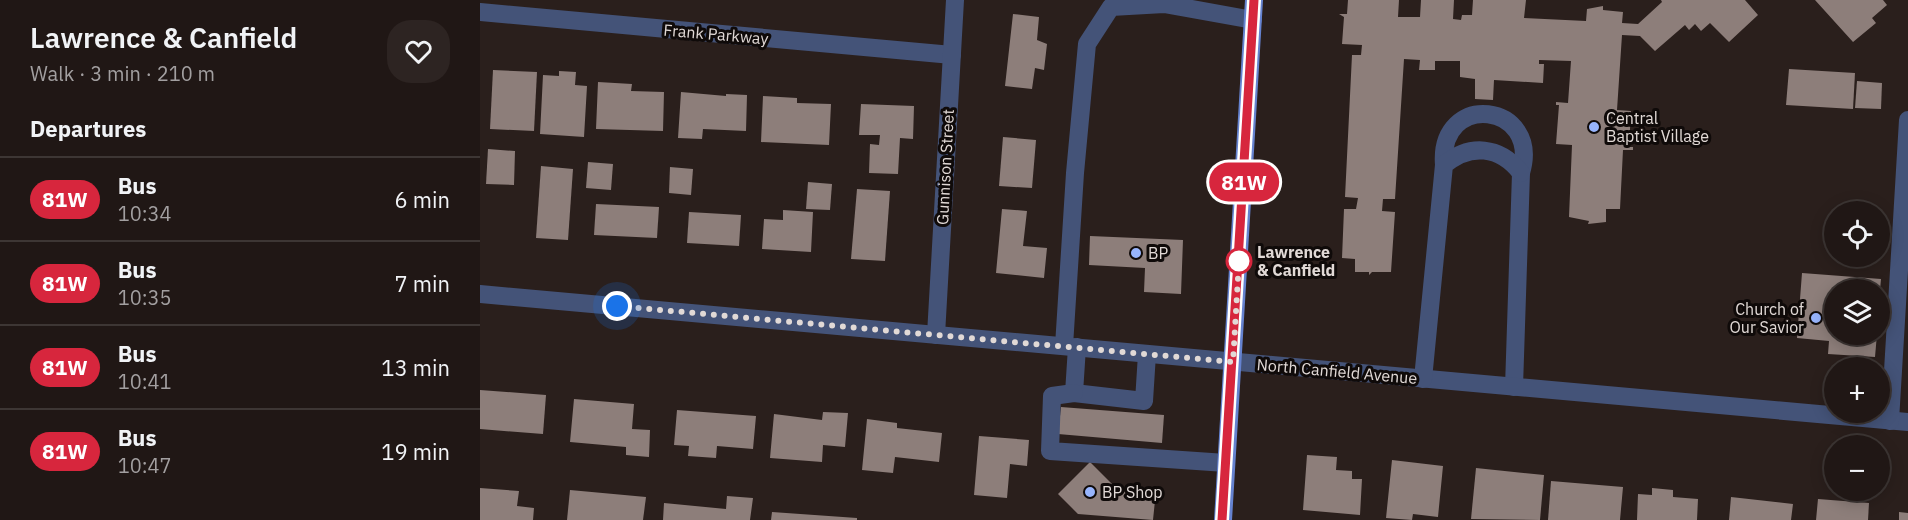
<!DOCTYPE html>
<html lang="en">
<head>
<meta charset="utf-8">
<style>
	body { margin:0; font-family:"IBM Plex Sans",sans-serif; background:#2d2422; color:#f1f3f6; height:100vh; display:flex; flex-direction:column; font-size:22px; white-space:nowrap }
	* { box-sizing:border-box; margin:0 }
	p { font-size:20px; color:#a29fa0 }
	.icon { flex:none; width:33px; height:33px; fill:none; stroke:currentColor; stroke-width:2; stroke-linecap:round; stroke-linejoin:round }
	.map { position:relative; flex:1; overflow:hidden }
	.drawer { display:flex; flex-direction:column; background:#201715; width:480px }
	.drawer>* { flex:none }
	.badge { padding:0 12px; border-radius:20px; font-size:21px; line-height:39px }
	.fabs { position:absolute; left:1344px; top:201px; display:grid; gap:12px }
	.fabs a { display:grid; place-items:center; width:66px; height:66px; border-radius:50%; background:#201715; box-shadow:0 3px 15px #0003,0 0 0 2px #3d3634; font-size:30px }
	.you { position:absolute; width:30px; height:30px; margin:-15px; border:4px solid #fff; border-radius:50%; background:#1a73e8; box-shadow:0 0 0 9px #1a73e833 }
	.map>.badge { position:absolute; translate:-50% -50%; box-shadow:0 0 0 3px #fff }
	h2 { padding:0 30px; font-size:22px; line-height:54px }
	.round { display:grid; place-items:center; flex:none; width:63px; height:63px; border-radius:24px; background:#2d2422 }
	.head { display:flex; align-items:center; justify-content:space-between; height:102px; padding:0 30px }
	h1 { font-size:28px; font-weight:600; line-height:45px }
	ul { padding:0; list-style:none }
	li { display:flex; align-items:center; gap:18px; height:84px; padding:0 30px; border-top:2px solid #3d3634 }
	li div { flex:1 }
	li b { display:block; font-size:22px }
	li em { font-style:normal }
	li .badge { min-width:66px; font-weight:700; text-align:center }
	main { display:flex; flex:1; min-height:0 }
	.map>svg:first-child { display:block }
	.building { fill:#8d7e7a }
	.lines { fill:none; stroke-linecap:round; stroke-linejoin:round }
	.minor { stroke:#445378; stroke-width:18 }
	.major { stroke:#6582cf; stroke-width:18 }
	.line-casing { stroke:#fff; stroke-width:14 }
	.line { stroke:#d7263d; stroke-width:9 }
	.walk { stroke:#e1d9d6; stroke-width:6; stroke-dasharray:0 10.8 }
	.poi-dot { fill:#98b5fd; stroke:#0f0a09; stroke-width:2 }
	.stop-dot { fill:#fff; stroke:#d7263d; stroke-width:3 }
	.labels { text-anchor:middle; stroke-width:6; stroke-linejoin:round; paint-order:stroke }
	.street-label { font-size:16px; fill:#e1d9d6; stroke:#0f0a09 }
	.poi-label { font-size:16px; fill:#e1d9d6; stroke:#0f0a09; text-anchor:start }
	.stop-label { font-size:16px; font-weight:bold; fill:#e1d9d6; stroke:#0f0a09; text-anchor:start }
</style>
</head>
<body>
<main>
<section class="drawer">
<div class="head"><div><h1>Lawrence &amp; Canfield</h1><p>Walk · 3 min · 210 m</p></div><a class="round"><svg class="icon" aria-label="heart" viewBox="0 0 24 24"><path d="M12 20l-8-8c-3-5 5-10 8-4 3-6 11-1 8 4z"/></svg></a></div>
<h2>Departures</h2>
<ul>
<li><span class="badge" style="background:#d7263d;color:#fff">81W</span><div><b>Bus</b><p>10:34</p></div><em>6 min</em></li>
<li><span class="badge" style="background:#d7263d;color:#fff">81W</span><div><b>Bus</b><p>10:35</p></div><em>7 min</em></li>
<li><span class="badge" style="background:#d7263d;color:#fff">81W</span><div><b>Bus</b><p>10:41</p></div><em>13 min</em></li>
<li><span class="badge" style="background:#d7263d;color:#fff">81W</span><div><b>Bus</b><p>10:47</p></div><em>19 min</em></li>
</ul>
</section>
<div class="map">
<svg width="1428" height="520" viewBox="0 0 1428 520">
	<rect width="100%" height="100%" fill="#2a1f1c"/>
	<g class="building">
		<polygon points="868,0 919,0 918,17 940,17 941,0 974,0 973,19 981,20 982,15 992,15 993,0 1046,0 1044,18 1106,21 1107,9 1123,6 1123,10 1143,12 1142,23 1158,24 1182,2 1181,0 1265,0 1278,15 1249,42 1230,23 1221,31 1215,24 1209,30 1205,25 1175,51 1160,36 1142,35 1137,110 1151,111 1149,147 1153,147 1153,150 1143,150 1140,209 1126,209 1126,222 1108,224 1109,221 1089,217 1092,145 1076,144 1079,105 1076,105 1076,102 1088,103 1091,61 1059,60 1059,64 1064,64 1063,83 1014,80 1013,100 995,99 995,79 980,77 980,61 955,61 955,70 939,70 940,60 924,59 915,199 903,199 902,211 915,212 911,272 892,272 889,275 889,272 875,272 875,259 862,258 864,209 876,209 878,198 865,197 872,55 881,55 882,45 862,44 864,17 859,14 867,14"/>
		<polygon points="1335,0 1403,0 1407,5 1392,18 1396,23 1373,42"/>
		<polygon points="533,14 559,17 557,40 567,44 564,70 555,68 552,89 525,86"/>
		<polygon points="1309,69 1375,73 1373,109 1306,105"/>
		<polygon points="13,70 57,72 54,131 10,129"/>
		<polygon points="79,71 96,72 95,85 107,86 104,137 60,134 63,75 79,76"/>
		<polygon points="1377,81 1402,83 1401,109 1375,108"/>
		<polygon points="118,82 152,84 151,91 184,92 183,131 116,129"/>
		<polygon points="201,92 246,96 246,94 267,95 266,131 223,129 222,139 198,138"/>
		<polygon points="283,96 317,98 317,103 351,104 349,145 281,142"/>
		<polygon points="381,104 434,106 433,139 420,138 418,174 389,173 390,144 399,145 400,135 379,135"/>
		<polygon points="523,137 556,140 552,188 519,186"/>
		<polygon points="8,149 35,151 34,185 6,184"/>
		<polygon points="108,162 133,164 131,190 106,188"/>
		<polygon points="61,166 93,169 88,240 56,238"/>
		<polygon points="190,167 213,169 211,195 189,193"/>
		<polygon points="328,182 352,184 350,210 326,209"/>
		<polygon points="377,189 410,191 405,261 371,259"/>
		<polygon points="116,204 179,207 177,238 114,235"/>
		<polygon points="522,209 547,211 543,246 567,248 564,278 516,273"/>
		<polygon points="303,210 333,212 331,252 282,249 284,219 303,220"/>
		<polygon points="209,212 261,215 259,246 207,243"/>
		<polygon points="610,236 703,240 701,294 664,292 665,268 609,265"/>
		<polygon points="1322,273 1401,279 1400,290 1354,290 1354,334 1397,334 1395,357 1348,354 1349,341 1317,338"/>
		<polygon points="0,390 66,395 63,434 0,429"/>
		<polygon points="94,399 154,404 152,429 170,430 169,457 146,455 146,447 90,442"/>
		<polygon points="581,407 684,415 682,443 578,434"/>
		<polygon points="197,410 276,416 273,449 237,446 236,458 208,456 209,446 194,445"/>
		<polygon points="343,412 368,413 365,447 343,445 342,462 290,458 294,414 342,420"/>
		<polygon points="387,419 417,423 417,428 462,433 459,462 415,457 413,473 382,470"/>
		<polygon points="499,436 549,440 547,466 530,464 527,498 494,495"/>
		<polygon points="827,455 857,457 856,470 872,471 872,479 882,479 880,515 823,510"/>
		<polygon points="912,460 963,466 958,517 933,514 932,520 906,518"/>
		<polygon points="610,462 642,494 648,488 676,491 673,520 598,514 578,494"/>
		<polygon points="996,468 1064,475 1060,520 991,519"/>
		<polygon points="1071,481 1143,487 1140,520 1068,520"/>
		<polygon points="0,488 39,491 37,506 54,508 53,520 0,520"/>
		<polygon points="1172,488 1193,490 1193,497 1218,499 1217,520 1157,520 1158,494 1172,495"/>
		<polygon points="90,490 166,497 163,520 87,520"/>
		<polygon points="247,496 273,498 270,520 183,520 184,503 246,509"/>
		<polygon points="1251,497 1313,504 1311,520 1249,520"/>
		<polygon points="1338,499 1389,503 1388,520 1336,520"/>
		<polygon points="292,512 377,518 377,520 291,520"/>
		<polygon points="1419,512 1428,513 1428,520 1419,520"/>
	</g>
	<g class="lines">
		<g class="minor">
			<polyline points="0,12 472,55"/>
			<path d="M964,165C958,90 1062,102 1041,173L1034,387"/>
			<polyline points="0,294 1428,422"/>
			<polyline points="456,335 475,0"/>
			<polyline points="584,346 595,173 607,44 631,7 684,4 773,20"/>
			<polyline points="597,347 594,393 664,401 667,354"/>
			<path d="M943,379L964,165C990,143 1020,146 1041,173"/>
			<polyline points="594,393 572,396 570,451 746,463"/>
			<polyline points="1410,421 1428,120"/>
		</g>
		<polyline class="major" points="743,520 774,0"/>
	</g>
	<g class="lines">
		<defs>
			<polyline id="line" points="742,520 774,0"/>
		</defs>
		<use href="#line" class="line-casing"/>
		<use href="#line" class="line"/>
		<polyline class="walk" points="137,306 753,362 759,261"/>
	</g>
	<g class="poi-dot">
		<circle cx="1114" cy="127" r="6"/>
		<circle cx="656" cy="253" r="6"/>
		<circle cx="1336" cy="318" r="6"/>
		<circle cx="610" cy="492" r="6"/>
	</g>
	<circle class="stop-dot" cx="759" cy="261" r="12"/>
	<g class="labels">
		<g class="street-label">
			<text transform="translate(236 34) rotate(5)" y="6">Frank Parkway</text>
			<text transform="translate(465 167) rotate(-87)" y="6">Gunnison Street</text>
			<text transform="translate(857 371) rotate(5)" y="6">North Canfield Avenue</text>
		</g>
		<g class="poi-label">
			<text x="1126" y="124">Central<tspan x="1126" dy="18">Baptist Village</tspan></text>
			<text x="668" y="259">BP</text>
			<text x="1324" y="315" text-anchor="end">Church of<tspan x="1324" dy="18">Our Savior</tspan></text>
			<text x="622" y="498">BP Shop</text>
		</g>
		<g class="stop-label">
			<text x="777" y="258">Lawrence<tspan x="777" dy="18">&amp; Canfield</tspan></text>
		</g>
	</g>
</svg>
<div class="fabs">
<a><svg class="icon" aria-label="locate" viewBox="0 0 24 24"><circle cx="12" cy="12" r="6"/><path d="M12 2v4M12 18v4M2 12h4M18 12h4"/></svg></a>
<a><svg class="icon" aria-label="layers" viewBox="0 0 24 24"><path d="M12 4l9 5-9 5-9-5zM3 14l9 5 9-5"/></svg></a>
<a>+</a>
<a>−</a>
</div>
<div class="you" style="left:137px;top:306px"></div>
<b class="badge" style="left:764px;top:182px;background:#d7263d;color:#fff">81W</b>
</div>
</main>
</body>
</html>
